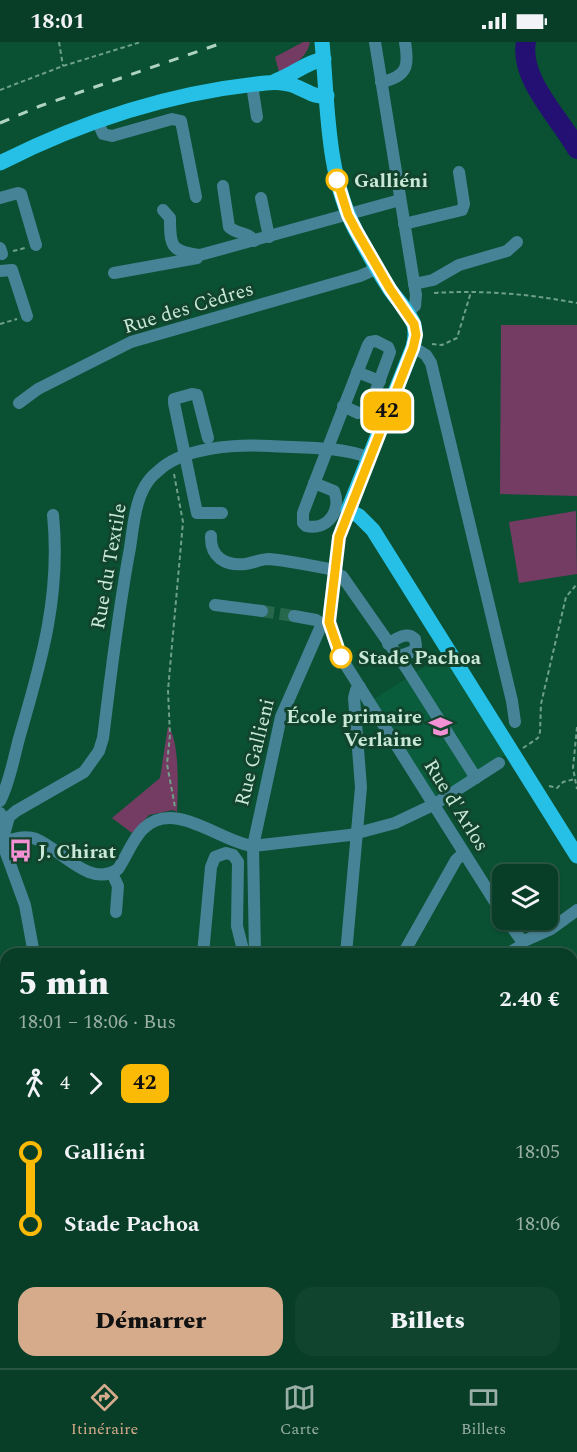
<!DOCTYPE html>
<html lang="fr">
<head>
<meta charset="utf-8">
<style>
	body { margin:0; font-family:Spectral,serif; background:#11442f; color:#f1f3f6; height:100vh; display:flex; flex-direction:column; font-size:22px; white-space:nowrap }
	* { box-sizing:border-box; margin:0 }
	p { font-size:20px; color:#98aea7 }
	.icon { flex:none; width:33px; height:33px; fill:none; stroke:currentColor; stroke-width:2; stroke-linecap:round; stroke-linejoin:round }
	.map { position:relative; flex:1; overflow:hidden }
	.sheet { position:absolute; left:0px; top:906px; width:578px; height:420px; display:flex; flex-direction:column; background:#083d27; border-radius:18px 18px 0 0; box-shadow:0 2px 4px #0004,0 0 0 2px #295644 }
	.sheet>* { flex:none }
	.badge { padding:0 12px; border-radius:9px; font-size:21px; line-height:39px }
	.controls { position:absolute; left:492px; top:822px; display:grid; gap:12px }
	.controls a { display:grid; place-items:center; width:66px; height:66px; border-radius:12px; background:#083d27; box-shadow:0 2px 4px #0004,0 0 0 2px #295644; font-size:30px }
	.map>.badge { position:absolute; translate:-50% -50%; box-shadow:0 0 0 3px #fff }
	.legs { display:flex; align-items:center; gap:9px; height:66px; padding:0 18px; font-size:20px }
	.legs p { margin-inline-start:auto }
	.overview { display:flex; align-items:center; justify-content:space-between; height:102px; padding:0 18px }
	h1 { font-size:33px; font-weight:800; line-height:45px }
	.primary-button { display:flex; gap:12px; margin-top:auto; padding:12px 18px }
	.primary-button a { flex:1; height:69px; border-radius:18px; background:#d6ab8b; color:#111; font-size:24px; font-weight:800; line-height:69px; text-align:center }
	.primary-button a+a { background:#11442f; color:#f1f3f6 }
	ul { padding:0 18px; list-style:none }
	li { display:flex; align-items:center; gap:21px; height:72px; font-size:22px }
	li i { display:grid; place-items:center; width:9px; height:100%; margin:0 8px; background:currentColor }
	li i::after { content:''; width:15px; height:15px; margin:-8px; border:4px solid; border-radius:50%; background:#083d27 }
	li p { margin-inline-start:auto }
	li:first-child i { background:linear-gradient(#0000 50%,currentColor 0) }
	li:last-child i { background:linear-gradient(currentColor 50%,#0000 0) }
	.status { display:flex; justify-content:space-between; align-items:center; height:42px; padding:0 30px; background:#083d27; direction:ltr }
	.status svg { height:16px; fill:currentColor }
	.tabs { display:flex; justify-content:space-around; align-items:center; height:84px; border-top:2px solid #295644; background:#083d27; font-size:16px; color:#98aea7 }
	.tabs a { display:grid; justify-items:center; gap:3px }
	.tabs .on { color:#d6ab8b }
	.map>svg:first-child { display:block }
	.built { fill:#095d3c }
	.green { fill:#743b63 }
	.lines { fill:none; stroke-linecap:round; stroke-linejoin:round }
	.stream { stroke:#565190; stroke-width:3 }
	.river { stroke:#241072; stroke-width:20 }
	.minor-tunnel { stroke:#27684c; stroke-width:12; stroke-dasharray:12 6; stroke-linecap:butt }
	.path { stroke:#6ea088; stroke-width:2; stroke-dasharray:4.5 3; stroke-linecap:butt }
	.minor { stroke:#478396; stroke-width:12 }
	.major { stroke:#26c0e6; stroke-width:15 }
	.rail { stroke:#b0d4c1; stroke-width:3; stroke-dasharray:10 10; stroke-linecap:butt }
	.line-1-casing { stroke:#fff; stroke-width:14 }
	.line-1 { stroke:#fbba05; stroke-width:9 }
	.stop-1-dot { fill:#fff; stroke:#fbba05; stroke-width:3 }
	.labels { text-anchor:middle; stroke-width:6; stroke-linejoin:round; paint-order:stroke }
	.stop-label { font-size:20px; font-weight:bold; fill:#c9e8d6; stroke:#12442d; text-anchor:start }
	.street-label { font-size:20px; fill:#c9e8d6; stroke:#12442d }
	.poi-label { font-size:20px; font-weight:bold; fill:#c9e8d6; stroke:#12442d; text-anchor:end }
</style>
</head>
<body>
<div class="status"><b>18:01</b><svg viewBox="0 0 49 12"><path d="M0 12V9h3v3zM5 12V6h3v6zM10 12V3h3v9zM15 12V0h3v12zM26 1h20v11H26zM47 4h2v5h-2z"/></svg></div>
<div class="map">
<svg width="577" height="1326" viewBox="0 0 577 1326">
	<rect width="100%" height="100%" fill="#0a5134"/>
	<polygon class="built" points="443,613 506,713 436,756 374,657"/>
	<g class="green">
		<path d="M303,0H310C306,17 294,23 279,30L275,15Z"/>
		<polygon points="501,283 577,283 577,454 500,452"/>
		<polygon points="576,469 577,532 519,541 509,480"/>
		<path d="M168,684C180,698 178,750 177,770L173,768L149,773L132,791L112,776L160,736Z"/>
		<polygon points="577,1149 577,1303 572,1306 572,1151"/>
		<polygon points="0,1256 6,1258 6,1320 172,1320 188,1326 0,1326"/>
		<polygon points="198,1320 289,1320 291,1326 195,1326"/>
	</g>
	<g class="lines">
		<polyline class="stream" points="182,1326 183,1320"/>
		<path class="river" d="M526,0C519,37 560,76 577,107"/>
		<polyline class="minor-tunnel" points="262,569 294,574"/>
		<g class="path">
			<polyline points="59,0 63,24"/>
			<polyline points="0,48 63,24 141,0"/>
			<polyline points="13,209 25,206"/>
			<path d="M434,251C483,248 529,252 577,261"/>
			<polyline points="0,282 17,277"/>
			<polyline points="432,302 442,303 457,296 471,250"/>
			<polyline points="174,432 183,480 168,648 170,693 167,722 175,765"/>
			<polyline points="577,685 573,726 577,747"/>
			<polyline points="523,706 538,696 540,690 541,662 566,555 577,542"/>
			<polyline points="549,744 557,746 563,740 575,737"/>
			<polyline points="0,1205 6,1206"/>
			<polyline points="507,1320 512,1324"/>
			<polyline points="115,1326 120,1320"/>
		</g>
		<g class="minor">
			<polyline points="375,0 416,253 415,264 407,270"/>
			<path d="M381,40C408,35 409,23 405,0"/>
			<polyline points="252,43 257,75"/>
			<polyline points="97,78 103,92 112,94 172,77 181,79 196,155"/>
			<path d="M223,144L229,185C236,192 249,190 254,199"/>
			<polyline points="0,156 18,151 21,152 36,203"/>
			<polyline points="261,156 269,195"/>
			<path d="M163,168L170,176C170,203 170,210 200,213L400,158"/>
			<polyline points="404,182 462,168 464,162 459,130"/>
			<polyline points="0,206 2,212"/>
			<polyline points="0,229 12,228 27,274"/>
			<polyline points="114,231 197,216"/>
			<polyline points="414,242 433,238 459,223 507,209 517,200"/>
			<polyline points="413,305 426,313 431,321 512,659 515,680"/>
			<polyline points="357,330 380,339"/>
			<polyline points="19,361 38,347 131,300 360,234 378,226"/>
			<polyline points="208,396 197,353 192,352 174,357 174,361 197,471 222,471"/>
			<path d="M314,441L334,449C342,468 328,489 306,484L303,481V471C324,415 346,359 368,303L370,300L376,299L388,305L390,310L369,367L367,370L358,371L343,364"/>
			<path d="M348,468L339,495L329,570C329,587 335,602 342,617L502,871"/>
			<path d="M211,494C210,515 225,524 245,522C253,521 261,517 269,517C291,519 313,524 335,528"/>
			<polyline points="334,531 342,534 407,627 476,736"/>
			<polyline points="215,563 262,569"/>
			<polyline points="294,574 316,578 322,582"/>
			<path d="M388,602C397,596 407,589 415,597L416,604L414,609L397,615"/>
			<path d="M0,759C10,740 14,714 20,693C42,618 61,552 53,473"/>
			<polyline points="0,771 2,776 2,800 25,863 34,912"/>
			<path d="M2,800L9,775L16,769L84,730L99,709L103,696C111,632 118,569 130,506C133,486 135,461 145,444C148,439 153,433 157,430C182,405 236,402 270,404C302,406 339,404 370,416"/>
			<path d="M0,802C10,797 25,793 36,797C61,807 90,847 118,827C127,814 132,798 143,787C174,756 220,800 253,804L350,793L395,781L435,762L499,721"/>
			<polyline points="112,831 118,844 116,870"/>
			<polyline points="507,878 519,895 524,899"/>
			<polyline points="203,912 211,825 215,815 226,811 233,813 238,820 237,884 244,912"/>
			<polyline points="255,912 253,804 281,675 321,584 324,581 329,580"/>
			<polyline points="346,912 361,745 354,656 356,648 360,645"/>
			<polyline points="403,912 456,818 464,811"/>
			<polyline points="507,912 519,905 524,899 551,887 577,868"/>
			<polyline points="572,1315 577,1312"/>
			<polyline points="284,1320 285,1326"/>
			<polyline points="524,1325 524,1326"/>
			<polyline points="133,1326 136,1320"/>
			<polyline points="373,1326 374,1320"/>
			<polyline points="553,1326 564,1320"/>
		</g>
		<g class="major">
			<path d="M322,0C328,63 326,132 356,189C367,209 378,230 391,249C399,260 410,270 414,283C416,291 415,298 413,305L348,468L359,474L373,488L577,814"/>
			<path d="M275,39C293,33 306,20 324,17"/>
			<path d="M0,121C83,79 173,50 266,41C276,40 288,41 297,45C309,50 314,55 327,54"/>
		</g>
		<polyline class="rail" points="0,81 40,64 225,0"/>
	</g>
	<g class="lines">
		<defs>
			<polyline id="line-1" points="337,138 348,173 357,190 390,247 414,282 416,293 413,306 339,495 329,580 341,615"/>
		</defs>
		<use href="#line-1" class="line-1-casing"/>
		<use href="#line-1" class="line-1"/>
	</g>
	<defs>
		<symbol id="school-bare" viewBox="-9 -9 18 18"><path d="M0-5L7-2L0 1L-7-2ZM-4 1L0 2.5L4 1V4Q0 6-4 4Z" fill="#f491d4" stroke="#12442d" stroke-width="2.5" paint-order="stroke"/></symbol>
		<symbol id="bus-bare" viewBox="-9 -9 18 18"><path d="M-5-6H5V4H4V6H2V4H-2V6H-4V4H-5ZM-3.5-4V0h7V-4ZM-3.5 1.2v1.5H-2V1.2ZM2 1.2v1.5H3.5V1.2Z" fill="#f491d4" stroke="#12442d" stroke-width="2.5" paint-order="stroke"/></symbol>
	</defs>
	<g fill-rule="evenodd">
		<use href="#school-bare" x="424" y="668" width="33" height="33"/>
		<use href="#bus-bare" x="4" y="792" width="33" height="33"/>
	</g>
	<g class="stop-1-dot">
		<circle cx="337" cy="138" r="10"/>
		<circle cx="341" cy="615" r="10"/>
	</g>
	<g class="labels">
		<g class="stop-label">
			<text x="354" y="145">Galliéni</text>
			<text x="358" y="622">Stade Pachoa</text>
		</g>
		<g class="street-label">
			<text transform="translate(188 265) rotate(-17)" y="7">Rue des Cèdres</text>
			<text transform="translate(108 524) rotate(-80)" y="7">Rue du Textile</text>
			<text transform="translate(254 710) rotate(-76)" y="7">Rue Gallieni</text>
			<text transform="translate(457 763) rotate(58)" y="7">Rue d'Arlos</text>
		</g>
		<g class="poi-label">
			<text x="422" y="681">École primaire<tspan x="422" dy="23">Verlaine</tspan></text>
			<text x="38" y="816" text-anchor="start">J. Chirat</text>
		</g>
	</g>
</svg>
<div class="controls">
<a><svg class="icon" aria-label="layers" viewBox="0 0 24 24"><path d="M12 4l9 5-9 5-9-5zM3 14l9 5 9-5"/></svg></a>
</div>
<b class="badge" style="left:387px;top:369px;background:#fbba05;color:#111">42</b>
<section class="sheet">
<div class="overview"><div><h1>5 min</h1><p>18:01 – 18:06 · Bus</p></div><b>2.40 €</b></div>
<div class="legs"><svg class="icon" aria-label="walk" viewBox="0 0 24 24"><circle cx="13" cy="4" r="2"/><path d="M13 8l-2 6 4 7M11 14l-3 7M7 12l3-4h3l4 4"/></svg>4<svg class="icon" aria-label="forward" viewBox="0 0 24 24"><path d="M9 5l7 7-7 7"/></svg><b class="badge" style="background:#fbba05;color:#111">42</b></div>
<ul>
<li><i style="color:#fbba05"></i><b>Galliéni</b><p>18:05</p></li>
<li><i style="color:#fbba05"></i><b>Stade Pachoa</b><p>18:06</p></li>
</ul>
<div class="primary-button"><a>Démarrer</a><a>Billets</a></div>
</section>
</div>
<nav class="tabs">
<a class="on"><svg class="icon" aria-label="directions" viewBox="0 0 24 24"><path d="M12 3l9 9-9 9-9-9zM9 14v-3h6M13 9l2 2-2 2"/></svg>Itinéraire</a>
<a><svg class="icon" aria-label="map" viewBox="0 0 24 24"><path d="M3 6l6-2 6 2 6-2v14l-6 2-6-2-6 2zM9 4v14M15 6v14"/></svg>Carte</a>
<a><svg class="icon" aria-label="tickets" viewBox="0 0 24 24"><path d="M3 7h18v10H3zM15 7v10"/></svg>Billets</a>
</nav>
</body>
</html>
